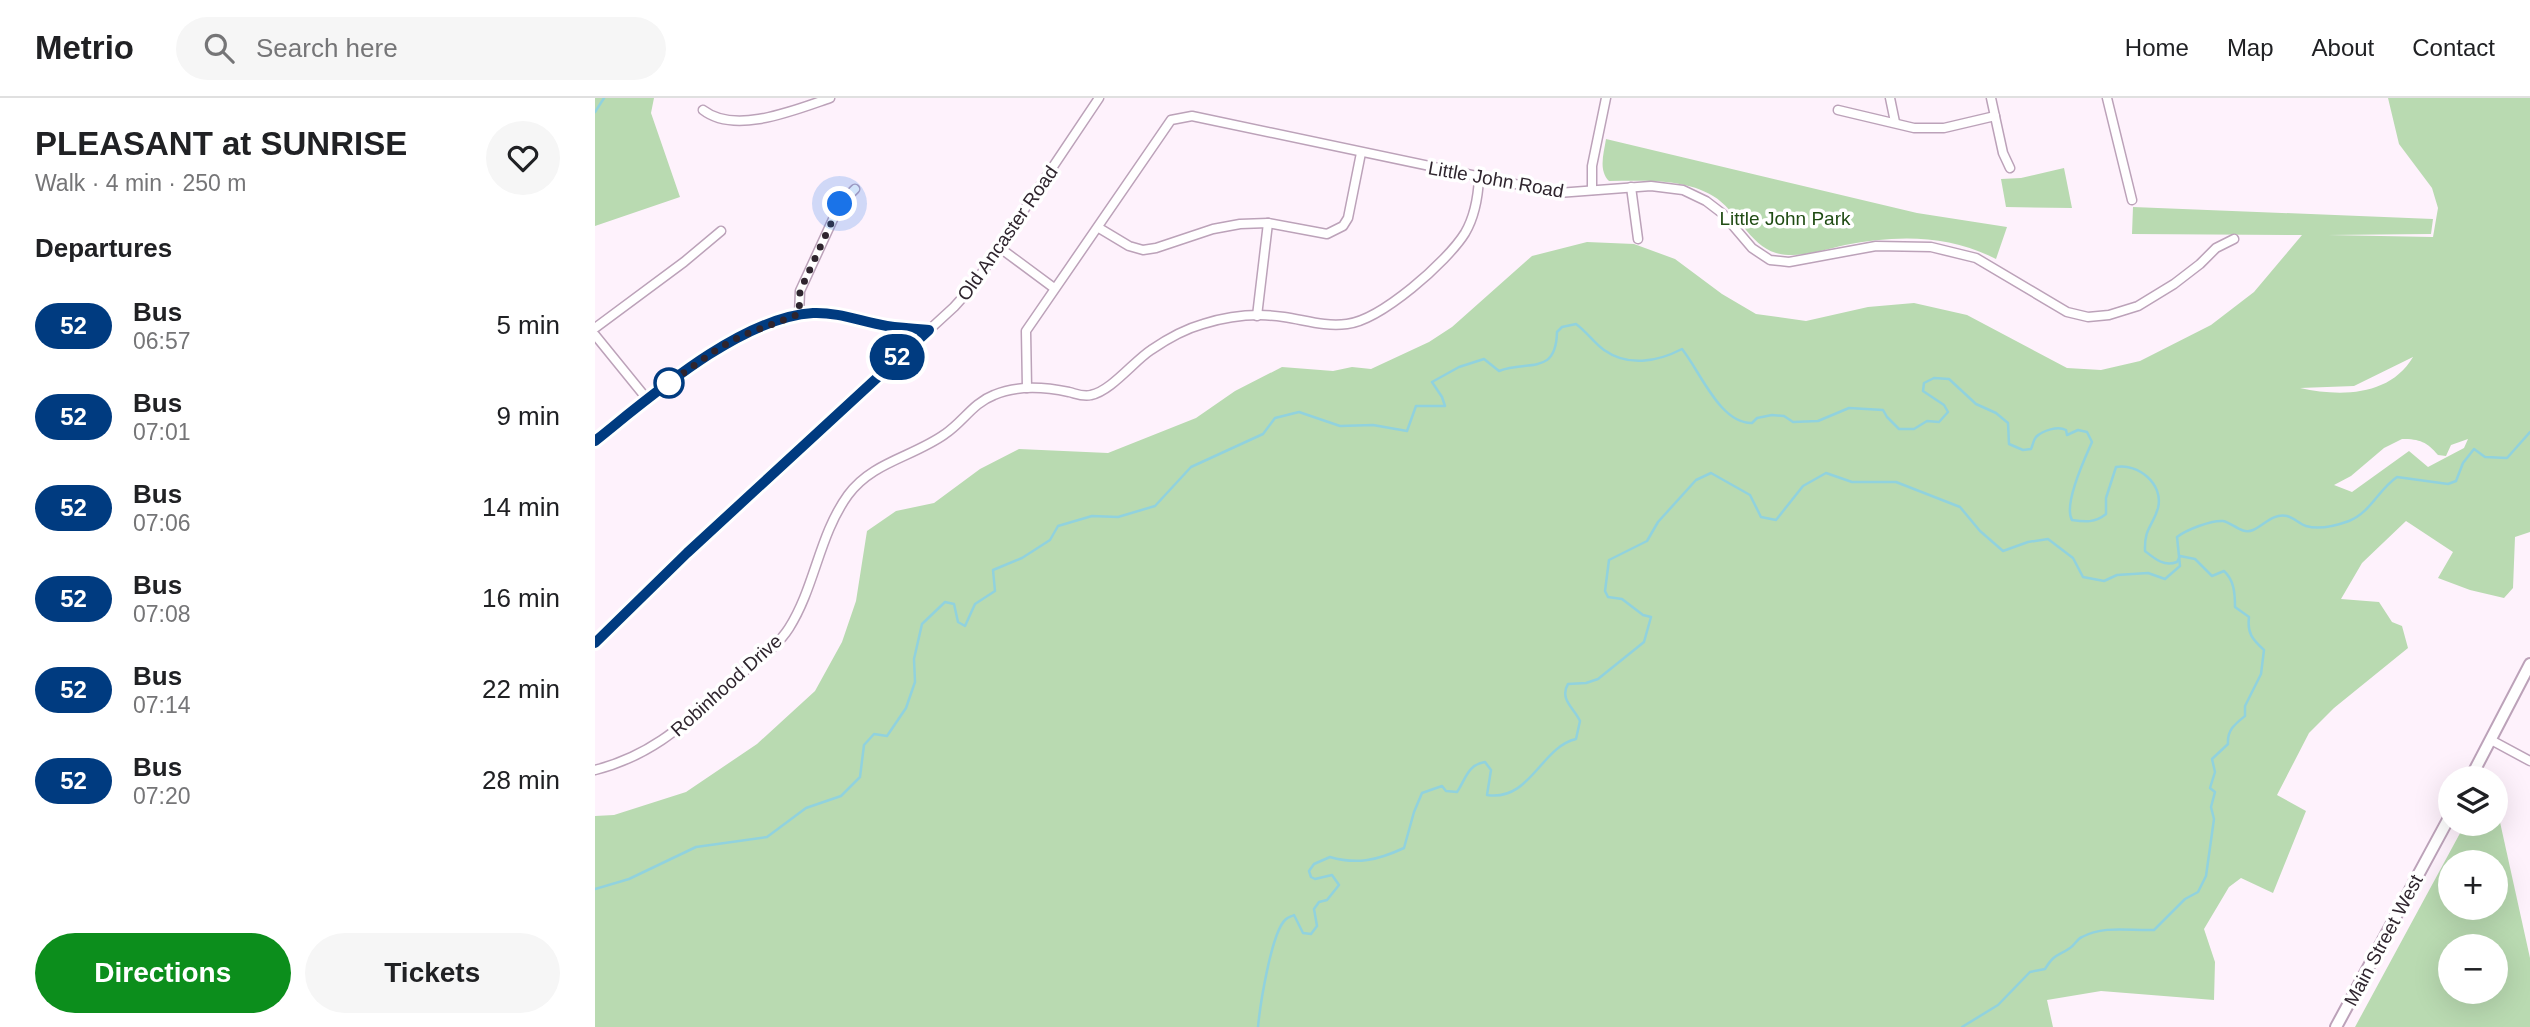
<!DOCTYPE html>
<html lang="en">
<head>
<meta charset="utf-8">
<style>
	body { margin:0; font-family:Helvetica,sans-serif; background:#f6f6f6; color:#202124; height:100vh; display:flex; flex-direction:column; font-size:26px; white-space:nowrap }
	* { box-sizing:border-box; margin:0 }
	p { font-size:23px; color:#757577 }
	.icon { flex:none; width:38px; height:38px; fill:none; stroke:currentColor; stroke-width:2; stroke-linecap:round; stroke-linejoin:round }
	.map { position:relative; flex:1; overflow:hidden }
	.drawer { display:flex; flex-direction:column; background:#fff; width:595px }
	.drawer>* { flex:none }
	.badge { padding:0 14px; border-radius:23px; font-size:24px; line-height:46px }
	.fabs { position:absolute; left:1843px; top:668px; display:grid; gap:14px }
	.fabs a { display:grid; place-items:center; width:70px; height:70px; border-radius:50%; background:#fff; box-shadow:0 7px 28px #0002; font-size:35px }
	.you { position:absolute; width:35px; height:35px; margin:-18px; border:5px solid #fff; border-radius:50%; background:#1a73e8; box-shadow:0 0 0 10px #1a73e833 }
	.map>.badge { position:absolute; translate:-50% -50%; box-shadow:0 0 0 4px #fff }
	h2 { padding:0 35px; font-size:26px; line-height:63px }
	.round { display:grid; place-items:center; flex:none; width:74px; height:74px; border-radius:37px; background:#f6f6f6 }
	.head { display:flex; align-items:center; justify-content:space-between; height:119px; padding:0 35px }
	h1 { font-size:33px; font-weight:800; line-height:52px }
	.action { display:flex; gap:14px; margin-top:auto; padding:14px 35px }
	.action a { flex:1; height:80px; border-radius:42px; background:#0c8e1c; color:#fff; font-size:28px; font-weight:800; line-height:80px; text-align:center }
	.action a+a { background:#f6f6f6; color:#202124 }
	ul { padding:0; list-style:none }
	li { display:flex; align-items:center; gap:21px; height:91px; padding:0 35px }
	li div { flex:1 }
	li b { display:block; font-size:26px }
	li em { font-style:normal }
	li .badge { min-width:77px; font-weight:700; text-align:center }
	header { display:flex; align-items:center; gap:42px; box-sizing:border-box; height:98px; padding:0 35px; background:#fff; border-bottom:2px solid #e0e0e0 }
	header strong { font-size:33px }
	nav { display:flex; gap:38px; margin-inline-start:auto; font-size:24px }
	.search { width:490px; height:63px; background:#f6f6f6; display:flex; align-items:center; gap:18px; box-sizing:border-box; padding:0 24px; border-radius:38px; color:#757577; font-size:26px }
	main { display:flex; flex:1; min-height:0 }
	.map>svg:first-child { display:block }
	.green { fill:#b9dab1; fill-rule:evenodd }
	.lines { fill:none; stroke-linecap:round; stroke-linejoin:round }
	.stream { stroke:#91d2de; stroke-width:2.5 }
	.minor-casing { stroke:#bca2b9; stroke-width:11 }
	.major-casing { stroke:#bca2b9; stroke-width:14 }
	.minor { stroke:#fff; stroke-width:8 }
	.major { stroke:#fff; stroke-width:10 }
	.line-casing { stroke:#fff; stroke-width:16 }
	.line { stroke:#003b80; stroke-width:10 }
	.walk { stroke:#2f252e; stroke-width:7; stroke-dasharray:0 12.6 }
	.stop-dot { fill:#fff; stroke:#003b80; stroke-width:3.5 }
	.labels { text-anchor:middle; stroke-width:7; stroke-linejoin:round; paint-order:stroke }
	.street-label { font-size:19px; fill:#2f252e; stroke:#fff }
	.park-label { font-size:19px; fill:#204c14; stroke:#fff }
</style>
</head>
<body>
<header>
<strong>Metrio</strong>
<div class="search"><svg class="icon" aria-label="search" viewBox="0 0 24 24"><circle cx="10" cy="10" r="6"/><path d="M15 15l6 6"/></svg>Search here</div>
<nav><a>Home</a><a>Map</a><a>About</a><a>Contact</a></nav>
</header>
<main>
<section class="drawer">
<div class="head"><div><h1>PLEASANT at SUNRISE</h1><p>Walk · 4 min · 250 m</p></div><a class="round"><svg class="icon" aria-label="heart" viewBox="0 0 24 24"><path d="M12 20l-8-8c-3-5 5-10 8-4 3-6 11-1 8 4z"/></svg></a></div>
<h2>Departures</h2>
<ul>
<li><span class="badge" style="background:#003b80;color:#fff">52</span><div><b>Bus</b><p>06:57</p></div><em>5 min</em></li>
<li><span class="badge" style="background:#003b80;color:#fff">52</span><div><b>Bus</b><p>07:01</p></div><em>9 min</em></li>
<li><span class="badge" style="background:#003b80;color:#fff">52</span><div><b>Bus</b><p>07:06</p></div><em>14 min</em></li>
<li><span class="badge" style="background:#003b80;color:#fff">52</span><div><b>Bus</b><p>07:08</p></div><em>16 min</em></li>
<li><span class="badge" style="background:#003b80;color:#fff">52</span><div><b>Bus</b><p>07:14</p></div><em>22 min</em></li>
<li><span class="badge" style="background:#003b80;color:#fff">52</span><div><b>Bus</b><p>07:20</p></div><em>28 min</em></li>
</ul>
<div class="action"><a>Directions</a><a>Tickets</a></div>
</section>
<div class="map">
<svg width="1935" height="929" viewBox="0 0 1935 929">
	<rect width="100%" height="100%" fill="#fef2fc"/>
	<g class="green">
		<polygon points="0,0 59,0 56,15 85,99 0,128"/>
		<path d="M1793,0H1935V434L1920,439L1918,490L1909,500L1875,492L1843,480L1858,454L1811,423L1767,465L1746,501L1784,504L1797,524L1807,528L1813,550L1739,610L1714,635L1682,697L1711,713L1678,795L1646,780L1634,789L1609,831L1620,864L1619,902L1506,893L1452,902L1458,929H0V718L19,717L91,694L162,646L220,593L247,544L261,503L272,433L301,413L339,405L385,371L424,351L513,355L601,320L640,293L687,269L738,273L757,269L776,271L834,244L857,229L937,158L992,144L1039,146L1080,161L1127,196L1161,216L1211,223L1273,209L1319,205L1372,217L1472,270L1506,272L1545,263L1616,227L1659,194L1707,137L1537,136L1538,109L1838,121L1836,136L1733,137L1838,139L1843,110L1837,90L1804,46ZM1818,259C1795,298 1746,299 1705,290L1759,288ZM1807,341C1825,341 1832,344 1843,357L1851,358L1856,347L1873,341L1869,350L1833,369L1814,353L1757,394L1739,387L1756,378L1789,350Z"/>
		<path d="M1011,41L1322,115L1412,129L1401,161C1353,136 1301,137 1250,147C1228,152 1203,161 1181,155C1154,147 1142,112 1118,98C1088,80 1048,83 1014,83C1003,72 1009,55 1011,41Z"/>
		<polygon points="1469,70 1477,110 1411,109 1406,81 1426,80"/>
		<path d="M1901,706L1935,860V929H1760L1870,726H1900ZM1855,765H1900V810H1855ZM1855,849H1900V894H1855Z"/>
	</g>
	<g class="lines">
		<g class="stream">
			<polyline points="0,14 9,0"/>
			<path d="M0,791L34,781L101,749L172,739L211,710L246,698L265,679L269,647L279,636L292,638L311,610L320,584L319,561L327,526L350,504L359,506L363,524L370,528L380,506L400,493L398,472L427,460L455,442L463,428L497,418L523,419L560,408L596,369L668,336L680,320L704,314L745,328L778,327L812,333L821,308H850L847,299L837,284L864,269L889,261L904,273C933,262 961,278 962,234L967,229L981,226C992,234 999,245 1009,252C1033,269 1062,264 1087,251C1105,273 1125,326 1157,325L1162,320L1177,317L1189,318L1198,324L1223,323L1254,310L1288,312L1292,319L1304,331H1319L1332,323L1344,324L1353,314L1349,307L1328,293L1329,285L1339,280L1354,281L1381,306L1401,315L1413,325L1414,346L1428,352L1436,351C1438,347 1438,343 1441,339C1448,332 1463,328 1471,332L1472,337L1483,332L1492,334L1497,344C1490,360 1468,407 1477,422C1490,424 1500,425 1511,416V400L1521,369C1543,365 1569,386 1563,410C1558,428 1549,430 1550,453C1560,461 1569,469 1582,464L1585,458"/>
			<path d="M663,929C665,908 676,836 690,822C693,819 695,819 699,817L708,835L716,836L722,828L719,811L724,804L732,802L744,787L737,777L720,781L716,779L714,773L719,766L735,759C762,767 783,762 809,750L819,714L827,695L847,688L851,693L862,694C871,681 872,667 890,664L896,672L892,697C935,704 946,649 981,641L985,623C979,610 964,601 973,586L991,585L1003,581L1049,544L1056,519L1048,517L1027,501L1013,499L1010,493L1014,462L1052,443L1063,424L1101,382L1116,375L1155,397L1166,419L1181,422L1208,388L1231,375L1257,384H1301L1365,409L1385,433L1408,453L1433,444L1453,441L1478,460L1488,479L1509,483L1522,477L1553,475L1570,481L1585,468L1582,439C1591,432 1616,422 1628,423C1638,425 1647,437 1658,432C1669,427 1678,415 1692,418C1699,420 1705,426 1711,428C1724,432 1743,427 1754,423C1776,414 1783,392 1802,379L1853,386L1861,383L1868,365L1879,351L1890,359L1912,360L1935,334"/>
			<path d="M1367,929L1403,907L1435,874L1450,871C1460,855 1462,859 1475,850C1480,847 1482,841 1487,839C1509,827 1535,833 1559,832L1590,801L1603,794L1611,778L1619,721L1616,709L1620,694L1615,690L1620,674L1617,661L1633,646C1632,632 1640,626 1650,618V608L1666,576L1669,552C1657,541 1652,535 1654,519L1640,509C1640,495 1639,482 1629,473L1617,478L1600,461L1585,458"/>
		</g>
		<defs>
			<g id="minor">
				<polyline points="1295,0 1300,24"/>
				<polyline points="1396,0 1408,55 1415,70"/>
				<polyline points="1512,0 1537,102"/>
				<path d="M108,12C140,37 200,12 235,0"/>
				<polyline points="1243,12 1319,30 1349,30 1400,18"/>
				<polyline points="1036,89 1043,141"/>
				<polyline points="997,92 997,68 1011,0"/>
				<polyline points="504,130 534,148 548,152 561,150 618,131 645,126 673,125 732,136 748,128 753,120 766,55"/>
				<polyline points="405,150 459,190"/>
				<polyline points="204,217 205,193 245,106 260,91"/>
				<polyline points="662,218 673,125"/>
				<polyline points="291,228 312,250"/>
				<polyline points="0,230 89,164 126,133"/>
				<polyline points="0,237 52,301"/>
				<polyline points="432,290 431,233 576,22 597,18 963,95 1056,88 1088,92 1111,103 1128,116 1157,150 1175,162 1194,164 1281,148 1336,149 1381,160 1472,214 1493,219 1514,217 1543,208 1579,186 1605,166 1621,150 1639,141"/>
				<path d="M0,343C55,298 146,219 219,215C244,214 267,224 292,228C306,230 320,231 334,232"/>
				<polyline points="0,545 91,455 359,209 378,188 504,0"/>
				<polyline points="1896,642 1935,663"/>
				<path d="M0,672C63,656 96,619 144,578C161,563 182,549 194,530C220,489 224,437 253,397C277,364 318,359 350,336C368,324 378,305 399,297C422,287 450,289 474,294C482,296 488,299 496,297C516,293 539,263 556,252C572,241 590,231 608,226C634,218 663,215 689,219C710,222 730,229 752,226C786,222 852,164 870,135C880,118 883,100 884,80"/>
			</g>
			<g id="major">
				<polyline points="1875,681 1935,566"/>
				<polyline points="1741,929 1855,718"/>
			</g>
		</defs>
		<use href="#minor" class="minor-casing"/>
		<use href="#major" class="major-casing"/>
		<use href="#minor" class="minor"/>
		<use href="#major" class="major"/>
	</g>
	<g class="lines">
		<defs>
			<path id="line" d="M0,343C55,299 146,219 218,215C244,214 267,224 292,228C305,230 320,231 334,232L92,455L0,545"/>
		</defs>
		<use href="#line" class="line-casing"/>
		<use href="#line" class="line"/>
		<polyline class="walk" points="74,285 71,287 124,250 146,238 204,216 205,193 245,106"/>
	</g>
	<circle class="stop-dot" cx="74" cy="285" r="14"/>
	<g class="labels">
		<g class="street-label">
			<text transform="translate(901 81) rotate(10)" y="7">Little John Road</text>
			<text transform="translate(412 135) rotate(-55)" y="7">Old Ancaster Road</text>
			<text transform="translate(131 587) rotate(-42)" y="7">Robinhood Drive</text>
			<text transform="translate(1788 842) rotate(-62)" y="7">Main Street West</text>
		</g>
		<g class="park-label">
			<text x="1190" y="127">Little John Park</text>
		</g>
	</g>
</svg>
<div class="fabs">
<a><svg class="icon" aria-label="layers" viewBox="0 0 24 24"><path d="M12 4l9 5-9 5-9-5zM3 14l9 5 9-5"/></svg></a>
<a>+</a>
<a>−</a>
</div>
<div class="you" style="left:245px;top:106px"></div>
<b class="badge" style="left:302px;top:259px;background:#003b80;color:#fff">52</b>
</div>
</main>
</body>
</html>
